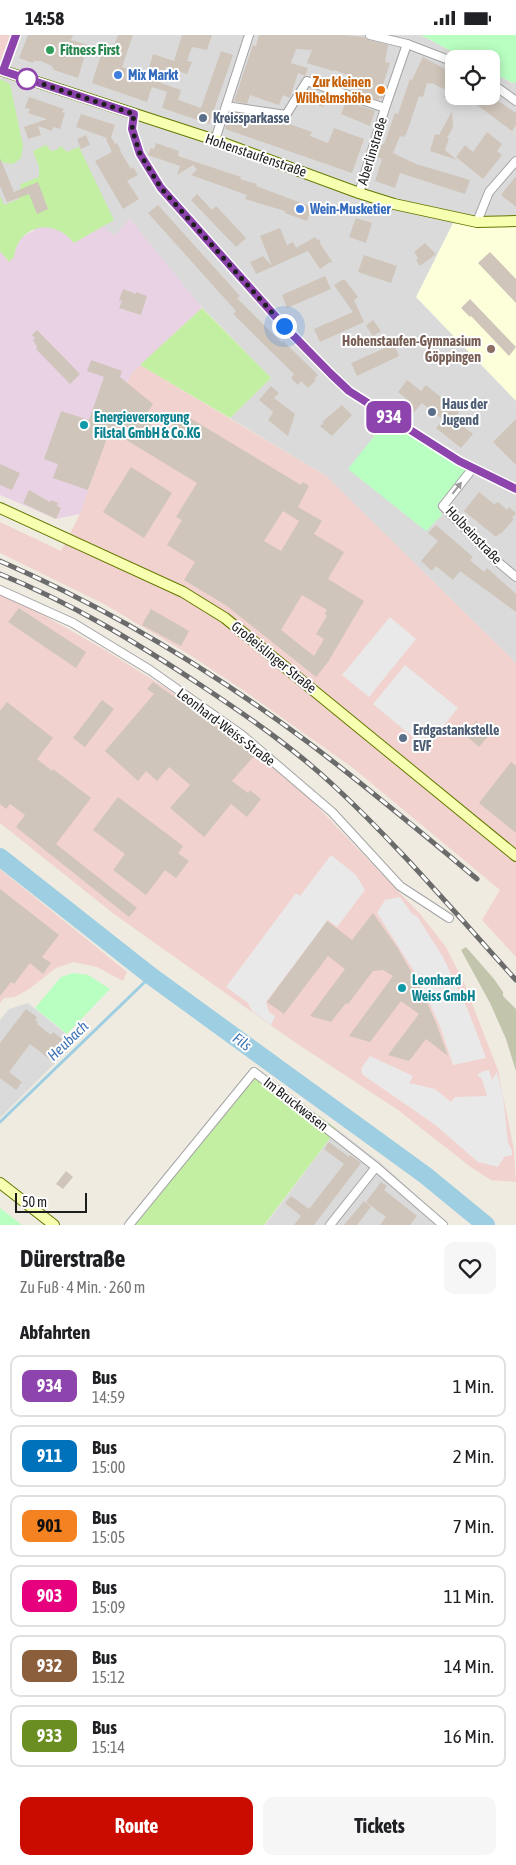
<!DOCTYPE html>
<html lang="de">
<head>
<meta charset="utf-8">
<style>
	body { margin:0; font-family:"Asap Condensed",sans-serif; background:#f6f6f6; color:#202124; height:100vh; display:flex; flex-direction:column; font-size:19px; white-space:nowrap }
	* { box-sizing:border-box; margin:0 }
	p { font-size:16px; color:#757577 }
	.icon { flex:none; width:28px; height:28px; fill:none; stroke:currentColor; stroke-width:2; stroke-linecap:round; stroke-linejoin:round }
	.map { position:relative; height:1190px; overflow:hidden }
	.drawer { display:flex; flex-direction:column; background:#fff; flex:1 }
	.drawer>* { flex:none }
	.badge { padding:0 10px; border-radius:8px; font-size:18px; line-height:32px }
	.tools { position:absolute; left:445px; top:15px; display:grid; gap:10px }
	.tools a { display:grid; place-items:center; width:55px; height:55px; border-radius:10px; background:#fff; box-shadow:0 2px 12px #0003; font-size:25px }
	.scale { position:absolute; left:15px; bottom:12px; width:72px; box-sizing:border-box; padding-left:5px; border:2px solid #1d1d1d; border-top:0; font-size:14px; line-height:18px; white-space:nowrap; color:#1d1d1d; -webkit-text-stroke:4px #fff; paint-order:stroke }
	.you { position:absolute; width:25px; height:25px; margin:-12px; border:4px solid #fff; border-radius:50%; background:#1a73e8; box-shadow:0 0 0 8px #1a73e833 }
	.map>.badge { position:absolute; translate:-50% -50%; box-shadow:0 0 0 2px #fff }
	h2 { padding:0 20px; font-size:19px; line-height:45px }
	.round { display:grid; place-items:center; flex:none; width:52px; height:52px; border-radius:10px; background:#f6f6f6 }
	.overview { display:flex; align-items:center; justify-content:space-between; height:85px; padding:0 20px }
	h1 { font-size:24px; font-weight:700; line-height:38px }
	.cta { display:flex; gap:10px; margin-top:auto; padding:10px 20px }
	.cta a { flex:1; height:58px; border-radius:10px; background:#ca0b00; color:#fff; font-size:20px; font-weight:700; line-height:58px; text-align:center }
	.cta a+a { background:#f6f6f6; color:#202124 }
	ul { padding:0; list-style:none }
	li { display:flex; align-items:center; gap:15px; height:62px; margin:0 10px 8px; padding:0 10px; border:2px solid #e0e0e0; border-radius:10px }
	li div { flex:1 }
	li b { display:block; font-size:19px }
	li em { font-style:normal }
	li .badge { min-width:55px; font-weight:700; text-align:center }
	.status { display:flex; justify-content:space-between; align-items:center; height:35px; padding:0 25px; background:#fff; direction:ltr }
	.status svg { height:14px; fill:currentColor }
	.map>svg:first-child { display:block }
	.residential { fill:#dbdada }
	.commercial { fill:#f2d2ce }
	.industrial { fill:#e9d2e4 }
	.education { fill:#fdffdb }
	.construction { fill:#c3c4ac }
	.grass { fill:#c3efa2 }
	.park { fill:#b9ffc2 }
	.parking { fill:#e9e9e9 }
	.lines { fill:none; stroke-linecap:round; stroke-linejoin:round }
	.stream { stroke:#9dcee2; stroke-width:3 }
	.river { stroke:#9dcee2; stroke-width:18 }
	.building { fill:#cfc5ba; fill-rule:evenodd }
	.minor-casing { stroke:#a4a4a4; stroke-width:10 }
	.secondary-casing { stroke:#647800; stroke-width:12 }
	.minor { stroke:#fff; stroke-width:8 }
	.secondary { stroke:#f7ffb0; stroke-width:10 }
	.rail-casing { stroke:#6b6b6b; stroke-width:5 }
	.rail { stroke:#fff; stroke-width:3; stroke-dasharray:9; stroke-linecap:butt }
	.oneway { fill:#999 }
	.line-casing { stroke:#fff; stroke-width:11 }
	.line { stroke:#8e44ad; stroke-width:8 }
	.walk { stroke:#1d1d1d; stroke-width:5; stroke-dasharray:0 9 }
	.leisure-dot { fill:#2e9e5b; stroke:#fff; stroke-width:2 }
	.shop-dot { fill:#3f7fe0; stroke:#fff; stroke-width:2 }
	.stop-dot { fill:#fff; stroke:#8e44ad; stroke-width:2.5 }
	.food-dot { fill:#e8710a; stroke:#fff; stroke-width:2 }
	.service-dot { fill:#5c6f8a; stroke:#fff; stroke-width:2 }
	.education-dot { fill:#8d6e63; stroke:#fff; stroke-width:2 }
	.culture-dot { fill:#0f9aa8; stroke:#fff; stroke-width:2 }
	.labels { text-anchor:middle; stroke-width:4; stroke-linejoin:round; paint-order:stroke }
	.leisure-label { font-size:14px; font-weight:bold; fill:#27864d; stroke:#fff; text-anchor:start }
	.shop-label { font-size:14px; font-weight:bold; fill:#366cbe; stroke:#fff; text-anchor:start }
	.food-label { font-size:14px; font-weight:bold; fill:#c56008; stroke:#fff; text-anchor:end }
	.service-label { font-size:14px; font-weight:bold; fill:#4e5e75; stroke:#fff; text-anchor:start }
	.street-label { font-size:14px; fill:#1d1d1d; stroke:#fff }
	.education-label { font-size:14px; font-weight:bold; fill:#785e54; stroke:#fff; text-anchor:end }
	.culture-label { font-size:14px; font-weight:bold; fill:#0d838f; stroke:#fff; text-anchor:start }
	.water-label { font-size:15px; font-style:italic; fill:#4074b5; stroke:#fff }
</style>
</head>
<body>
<div class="status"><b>14:58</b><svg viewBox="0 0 49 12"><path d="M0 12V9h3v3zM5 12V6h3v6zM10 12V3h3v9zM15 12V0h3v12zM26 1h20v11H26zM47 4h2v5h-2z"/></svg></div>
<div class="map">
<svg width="516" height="1190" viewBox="0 0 516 1190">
	<rect width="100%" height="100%" fill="#efebe1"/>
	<g class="residential">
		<polygon points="17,0 421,0 466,24 454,24 454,61 491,61 491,37 512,48 516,47 516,628 326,441 230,383 271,343 193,263 130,184 114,201 74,208 63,197 54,193 32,195 22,202 15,215 14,222 0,216 0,43 2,43"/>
		<polygon points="28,968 76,1007 0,1083 0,985 9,974"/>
		<polygon points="337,1094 381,1128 449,1190 265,1190"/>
	</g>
	<g class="commercial">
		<polygon points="0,0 12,0 1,31 0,31"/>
		<polygon points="140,330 326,441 516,628 516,922 482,885 500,855 353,733 243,655 190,620 104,569 0,518 0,487 61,516 80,479 125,350 132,338"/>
		<polygon points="0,559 22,568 105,615 169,655 242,706 310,764 421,880 446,912 464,948 498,1035 514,1115 516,1147 491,1145 472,1133 398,1075 293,1006 114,879 0,788"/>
		<polygon points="0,834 127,937 123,946 97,932 73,927 56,933 29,954 15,962 4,963 0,968"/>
	</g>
	<polygon class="industrial" points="130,184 202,273 132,338 125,350 80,479 56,484 0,460 0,216 9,226 14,222 15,215 22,202 39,193 54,193 63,197 74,208 103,191 114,201"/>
	<polygon class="education" points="453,188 477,192 514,189 516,192 516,366 416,262"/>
	<polygon class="construction" points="466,912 494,944 503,957 503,961 516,974 516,1036 506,1004 490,968 461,915"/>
	<g class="grass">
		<polygon points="0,44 10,49 23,111 21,123 13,129 0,127"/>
		<path d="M46,110L51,116L56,115L61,111L67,117L79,112L114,185L74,208C54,182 18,189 14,222L9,227L0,216V161L4,170L19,164L21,149L39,142V132L33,116Z"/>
		<polygon points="202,273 271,343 230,383 140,330"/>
		<polygon points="258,1036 337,1094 264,1190 132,1190"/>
	</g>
	<g class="park">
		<polygon points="421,0 516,0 516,47 513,48 491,37 491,24 466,24"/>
		<polygon points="387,385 457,431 467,435 437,470 442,480 426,496 348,434"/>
		<polygon points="73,938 88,940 110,954 67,999 35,973 61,942"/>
		<polygon points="0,1173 22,1190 0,1190"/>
	</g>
	<g class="parking">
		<polygon points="390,582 416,604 369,662 342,640"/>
		<polygon points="405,630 458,673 431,706 425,701 420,708 373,669"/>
		<polygon points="331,820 356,840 365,855 337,892 328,885 266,967 269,977 275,981 271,990 252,976 248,968 226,952 296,858 300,861"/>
		<polygon points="400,862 413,880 417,881 443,922 468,975 486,1023 453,1030 441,994 428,964 412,933 377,878 385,865"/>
		<polygon points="370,1021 413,1041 409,1048 435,1054 451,1067 455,1062 487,1061 482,1044 477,1040 483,1036 489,1035 492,1045 497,1037 503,1060 508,1108 512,1115 512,1120 504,1122 498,1132 478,1127 434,1089 363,1040 361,1035 362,1032"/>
	</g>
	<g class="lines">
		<polyline class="stream" points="0,1087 151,941"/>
		<polyline class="river" points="0,822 151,941 425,1140 486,1190"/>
	</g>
	<g class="building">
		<polygon points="28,0 73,0 71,5 88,10 78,43 54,35 52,31 41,26 34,26 33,28 19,23"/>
		<polygon points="118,0 133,0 122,32 130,35 129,37 146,43 153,19 174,26 182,0 212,0 207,15 192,12 187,26 192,27 187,39 166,32 161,48 181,55 178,65 201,73 221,16 233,20 209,89 162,73 167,57 152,52 147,67 92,48 103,13 112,16"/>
		<polygon points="259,0 343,0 365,2 369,5 388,10 385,27 390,28 383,50 387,51 382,64 379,63 379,65 357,57 362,45 334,35 333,36 307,28 312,15 296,14 291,28 308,33 305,41 298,38 290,63 283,60 279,70 250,60 247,69 234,66 253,10 256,11"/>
		<polygon points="423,22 454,39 454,59 432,48 431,49 427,48 423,62 419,61 406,100 405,100 404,102 400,101 393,118 416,129 470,145 465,159 400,138 395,153 375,146 382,124 377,122 382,109 384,109 395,78 398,79 410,44 412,45"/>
		<polygon points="311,55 327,61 323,72 307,66"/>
		<polygon points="443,61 463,61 457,70"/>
		<polygon points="465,61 491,61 516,78 516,90 512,96"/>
		<polygon points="29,62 64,74 62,77 65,78 60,94 53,92 52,96 38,91 41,100 28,104 24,92 47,84 28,78 30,74 25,73"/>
		<polygon points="346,66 375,76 370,91 341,79"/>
		<polygon points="452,76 453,92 447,103 449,103 445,115 457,125 430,116 435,99 439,100"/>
		<polygon points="81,79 115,90 111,102 115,109 117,108 121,116 120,116 131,134 133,132 138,140 127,146 139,164 123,174 95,126 112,117 106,104 107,103 76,92"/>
		<polygon points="248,80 265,84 266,83 275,84 312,97 310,101 328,108 334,93 364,104 352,138 225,94 229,81 246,87"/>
		<polygon points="487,97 502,109 497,116 502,120 483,144 456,122 465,110 473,117"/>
		<polygon points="86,100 90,110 81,114 77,104"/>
		<polygon points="156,108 179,116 178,121 241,142 240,144 257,149 256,151 312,172 307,186 285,178 285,176 245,164 247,160 191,140 197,135 193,130 177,140 180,131 148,120 151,113 154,114"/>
		<polygon points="0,123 14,157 38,147 48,174 37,179 29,159 7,167 0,151"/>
		<polygon points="516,141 516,172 501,160"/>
		<polygon points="197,159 212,175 216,171 246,203 236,212 191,165"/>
		<polygon points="158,170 240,261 237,263 282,308 283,306 318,340 314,344 316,345 308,353 301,346 298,350 291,343 294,339 233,279 236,276 148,178"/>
		<polygon points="356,183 372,188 366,208 349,202"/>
		<polygon points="280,193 287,210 293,207 296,213 315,202 317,205 319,204 321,210 333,228 330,227 320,234 308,216 256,239 250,227 263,221 272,231 260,201"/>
		<polygon points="425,208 436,219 420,231 416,225 418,223 414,217"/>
		<polygon points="490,217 516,244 516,268 478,228"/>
		<polygon points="364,220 397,231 391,248 358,237"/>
		<polygon points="325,241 331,254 287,273 282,260"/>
		<polygon points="342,245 345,245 358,262 354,265 364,287 320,307 314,294 353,277 334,250"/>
		<polygon points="123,254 136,259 136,257 147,261 141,280 119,273 122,266 119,265"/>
		<polygon points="470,264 516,312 509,321 471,281 470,282 461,273"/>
		<polygon points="373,285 381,296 373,301 366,291"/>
		<polygon points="37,295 80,339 70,349 36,314 37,312 33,305 35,303 32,300"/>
		<polygon points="394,309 399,321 357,341 351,328"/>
		<path d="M91,325L122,336L120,342L153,369L143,385L167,399L180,377L301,450L303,447L309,451L298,472L322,486L314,499L344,517L328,544L364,566L328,627L316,642L227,571L184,545L195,527L167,510L182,485L176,482L197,448L110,395L88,455L53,443L58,429L44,424L61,376L89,385L104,342L87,336ZM283,476L299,486L281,516L264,506ZM302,560L327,575L325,579L327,581L316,599L324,604L314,621L281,595Z"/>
		<polygon points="407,345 421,356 426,350 459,377 454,384 473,399 461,413 436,393 443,385 422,368 411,381 402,373 409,366 398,357"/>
		<polygon points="271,351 279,358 274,363 295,379 288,401 268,385 273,378 272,376 259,365"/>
		<polygon points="342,370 352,380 332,401 320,391 324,388 322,387"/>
		<polygon points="516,384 516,430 493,407"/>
		<polygon points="0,429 20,438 12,455 0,450"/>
		<polygon points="131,432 172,458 144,503 103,477"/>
		<polygon points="29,455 50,467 51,465 58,468 57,471 61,473 56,484 23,468"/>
		<polygon points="479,457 494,469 498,467 507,475 509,472 516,478 512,483 514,484 501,499 500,498 496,502 464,476"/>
		<polygon points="436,490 473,522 470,525 484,537 487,533 516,559 516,577 460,536 453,545 436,531 432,536 421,526 438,506 428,498"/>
		<polygon points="19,573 86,617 76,633 8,587"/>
		<polygon points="151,574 189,596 181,611 142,590"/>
		<polygon points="153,647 211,687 255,720 232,746 248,758 250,755 261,764 247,782 231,769 204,802 170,773 190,750 169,732 157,746 146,736 138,746 105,716 154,659 147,654"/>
		<polygon points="102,665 114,674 85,712 73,703"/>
		<polygon points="7,667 53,703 37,724 52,736 53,734 91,763 56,809 137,873 129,882 16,792 25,780 10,769 6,774 0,769 0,676"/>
		<polygon points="476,686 491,698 479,712 465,700"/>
		<polygon points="511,727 516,731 516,798 479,768"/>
		<polygon points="118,762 183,811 178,818 189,826 176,843 165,835 146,860 113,835 125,819 93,795"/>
		<polygon points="0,854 59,900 42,922 51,928 43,939 30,928 14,949 11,947 0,961"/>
		<polygon points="373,878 397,912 421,954 436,988 448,1021 426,1004 409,1026 388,1020 419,979 401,966 370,1007 349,1001 393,941 383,935 373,936 348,969 346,968 331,987 310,981 345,934 328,921 284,979 267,967 327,886 352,905"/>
		<polygon points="26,974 37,982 35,985 38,987 37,989 51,1000 53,997 65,1006 51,1025 30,1009 9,1037 22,1047 16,1055 0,1043 0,1008"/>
		<polygon points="329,1107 349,1122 350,1120 361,1128 314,1190 294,1190 301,1181 285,1168 291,1161 309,1174 344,1129 324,1114"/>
		<polygon points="66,1136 73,1142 63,1154 56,1149"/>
		<polygon points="381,1147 387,1151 384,1155 417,1181 410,1190 380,1190 386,1182 366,1167"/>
		<polygon points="364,1166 371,1172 357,1190 344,1190"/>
	</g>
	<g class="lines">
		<defs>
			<g id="minor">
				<polyline points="370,0 407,9 454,27"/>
				<polyline points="3,36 16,0"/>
				<polyline points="491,48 516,66"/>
				<polyline points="226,71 286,80 307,46 385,73"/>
				<polyline points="134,79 132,94 140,119 161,153 295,303 331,339 349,356 459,426 516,454"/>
				<polyline points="215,105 249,0"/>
				<polyline points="359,158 385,73 407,9"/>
				<polyline points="477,187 489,157 516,126"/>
				<polyline points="473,433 443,471 498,527 516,542"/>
				<polyline points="0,555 73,588 150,635 242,700 332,777 400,851 449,883"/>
				<polyline points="129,1190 254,1037 376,1132 443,1190"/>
				<polyline points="330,1190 376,1132"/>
			</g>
			<g id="secondary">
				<polyline points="0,35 215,105 359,158 394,169 477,187 516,186"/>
				<polyline points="0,473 183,557 225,583 516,821"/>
				<polyline points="0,1148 54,1190"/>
			</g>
		</defs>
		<use href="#minor" class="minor-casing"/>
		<use href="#secondary" class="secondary-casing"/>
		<use href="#minor" class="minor"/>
		<use href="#secondary" class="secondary"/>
		<defs>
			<g id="rail">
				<path d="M0,526C110,574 214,637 309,708C367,752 422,798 477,844"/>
				<path d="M0,539C72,568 137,608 202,651C247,681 292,712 332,749C398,810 456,879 516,945"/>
			</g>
		</defs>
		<use href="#rail" class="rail-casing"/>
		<use href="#rail" class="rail"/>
	</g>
	<defs><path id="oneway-solid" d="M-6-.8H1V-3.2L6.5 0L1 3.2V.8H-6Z" transform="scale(1.25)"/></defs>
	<use class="oneway" href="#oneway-solid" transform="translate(457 453) rotate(-52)"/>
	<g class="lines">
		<defs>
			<polyline id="line" points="16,0 3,36 134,79 132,94 140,119 161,153 284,291 331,339 349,356 459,426 516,454"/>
		</defs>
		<use href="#line" class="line-casing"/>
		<use href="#line" class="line"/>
		<polyline class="walk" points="27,44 134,79 132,94 140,119 161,153 284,291"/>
	</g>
	<circle class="leisure-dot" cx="50" cy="15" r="5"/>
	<g class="shop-dot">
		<circle cx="118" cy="40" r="5"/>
		<circle cx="300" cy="174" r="5"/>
	</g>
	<circle class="stop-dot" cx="27" cy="44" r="10"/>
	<circle class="food-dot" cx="381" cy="55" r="5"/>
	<g class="service-dot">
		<circle cx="203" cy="83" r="5"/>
		<circle cx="432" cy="377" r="5"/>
		<circle cx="403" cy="703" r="5"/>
	</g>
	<circle class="education-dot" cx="491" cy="314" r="5"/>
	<g class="culture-dot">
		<circle cx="84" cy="390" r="5"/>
		<circle cx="402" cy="953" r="5"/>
	</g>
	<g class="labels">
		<g class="leisure-label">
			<text x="60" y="20">Fitness First</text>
		</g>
		<g class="shop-label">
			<text x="128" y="45">Mix Markt</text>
			<text x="310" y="179">Wein-Musketier</text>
		</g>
		<g class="food-label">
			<text x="371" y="52">Zur kleinen<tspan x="371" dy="16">Wilhelmshöhe</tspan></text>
		</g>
		<g class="service-label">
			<text x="213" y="88">Kreissparkasse</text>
			<text x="442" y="374">Haus der<tspan x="442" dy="16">Jugend</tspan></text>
			<text x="413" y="700">Erdgastankstelle<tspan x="413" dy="16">EVF</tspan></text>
		</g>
		<g class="street-label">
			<text transform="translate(372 116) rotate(-73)" y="5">Aberlinstraße</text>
			<text transform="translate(256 120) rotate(19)" y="5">Hohenstaufenstraße</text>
			<text transform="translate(474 500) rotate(46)" y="5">Holbeinstraße</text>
			<text transform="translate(274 622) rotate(39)" y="5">Großeislinger Straße</text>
			<text transform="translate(226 692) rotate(37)" y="5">Leonhard-Weiss-Straße</text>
			<text transform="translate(296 1069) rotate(38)" y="5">Im Bruckwasen</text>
		</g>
		<g class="education-label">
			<text x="481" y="311">Hohenstaufen-Gymnasium<tspan x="481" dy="16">Göppingen</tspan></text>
		</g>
		<g class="culture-label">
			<text x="94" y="387">Energieversorgung<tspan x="94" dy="16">Filstal GmbH &amp; Co.KG</tspan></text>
			<text x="412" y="950">Leonhard<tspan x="412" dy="16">Weiss GmbH</tspan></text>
		</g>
		<g class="water-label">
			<text transform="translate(68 1006) rotate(-44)" y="5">Heubach</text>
			<text transform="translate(242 1007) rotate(36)" y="5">Fils</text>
		</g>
	</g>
</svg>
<div class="tools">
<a><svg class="icon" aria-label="locate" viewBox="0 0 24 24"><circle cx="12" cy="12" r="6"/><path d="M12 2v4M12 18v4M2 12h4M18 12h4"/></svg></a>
</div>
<div class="scale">50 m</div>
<div class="you" style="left:284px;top:291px"></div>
<b class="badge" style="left:389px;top:382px;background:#8e44ad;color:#fff">934</b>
</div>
<section class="drawer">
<div class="overview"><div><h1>Dürerstraße</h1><p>Zu Fuß · 4 Min. · 260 m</p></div><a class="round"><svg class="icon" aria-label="heart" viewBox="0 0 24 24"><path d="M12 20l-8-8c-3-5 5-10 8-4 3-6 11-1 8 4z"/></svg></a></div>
<h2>Abfahrten</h2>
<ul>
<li><span class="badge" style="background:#8e44ad;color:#fff">934</span><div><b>Bus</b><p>14:59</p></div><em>1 Min.</em></li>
<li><span class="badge" style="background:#0072bc;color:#fff">911</span><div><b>Bus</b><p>15:00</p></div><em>2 Min.</em></li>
<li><span class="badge" style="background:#f58220;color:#111">901</span><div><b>Bus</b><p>15:05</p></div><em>7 Min.</em></li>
<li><span class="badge" style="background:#e6007e;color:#fff">903</span><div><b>Bus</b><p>15:09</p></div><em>11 Min.</em></li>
<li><span class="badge" style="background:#8b5e3c;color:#fff">932</span><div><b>Bus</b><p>15:12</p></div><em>14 Min.</em></li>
<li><span class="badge" style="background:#6b8e23;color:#fff">933</span><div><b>Bus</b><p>15:14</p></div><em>16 Min.</em></li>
</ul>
<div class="cta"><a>Route</a><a>Tickets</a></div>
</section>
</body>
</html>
